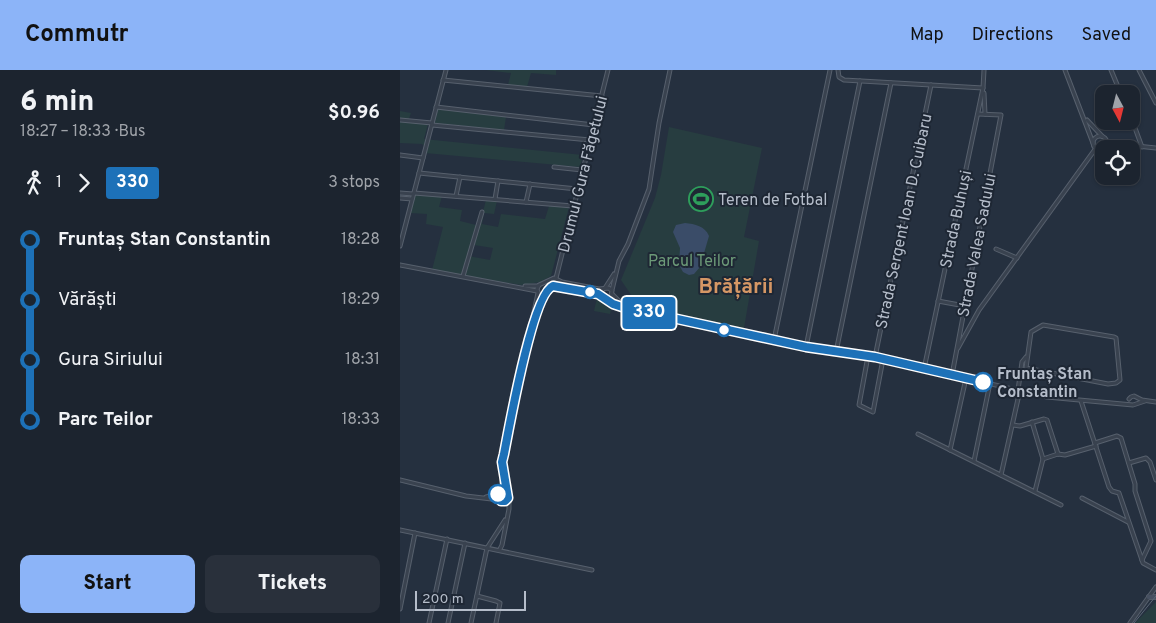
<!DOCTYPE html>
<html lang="en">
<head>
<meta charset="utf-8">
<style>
	body { margin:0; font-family:Overpass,sans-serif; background:#29303b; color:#f1f3f6; height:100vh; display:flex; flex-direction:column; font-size:19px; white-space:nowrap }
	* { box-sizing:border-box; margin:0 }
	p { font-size:16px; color:#a0a4aa }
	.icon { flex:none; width:28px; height:28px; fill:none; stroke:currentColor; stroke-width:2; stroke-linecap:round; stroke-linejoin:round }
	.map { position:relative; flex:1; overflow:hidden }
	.details { display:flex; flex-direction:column; background:#1c242f; width:400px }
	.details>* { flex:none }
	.badge { padding:0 10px; border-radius:4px; font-size:18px; line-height:32px }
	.needle { width:32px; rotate:173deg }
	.fabs { position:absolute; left:695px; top:15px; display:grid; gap:10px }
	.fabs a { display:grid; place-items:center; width:45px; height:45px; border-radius:10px; background:#1c242f; box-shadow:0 1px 4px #0004,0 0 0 1px #3a414b; font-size:25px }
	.scale { position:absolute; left:15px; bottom:12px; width:111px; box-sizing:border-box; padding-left:5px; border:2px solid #b5bdca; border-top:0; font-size:14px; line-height:18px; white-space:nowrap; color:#b5bdca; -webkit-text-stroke:4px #1e2734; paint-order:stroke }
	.map>.badge { position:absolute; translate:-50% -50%; box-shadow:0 0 0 2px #fff }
	.legs { display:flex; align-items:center; gap:8px; height:55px; padding:0 20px; font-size:16px }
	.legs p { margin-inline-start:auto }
	.summary { display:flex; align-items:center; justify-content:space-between; height:85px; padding:0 20px }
	h1 { font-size:28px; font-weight:800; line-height:38px }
	.button { display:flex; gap:10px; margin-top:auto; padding:10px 20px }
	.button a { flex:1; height:58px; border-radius:10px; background:#8cb4f8; color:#111; font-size:20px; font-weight:800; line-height:58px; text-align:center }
	.button a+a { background:#29303b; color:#f1f3f6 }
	ul { padding:0 20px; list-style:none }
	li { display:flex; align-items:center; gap:18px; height:60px; font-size:19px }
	li i { display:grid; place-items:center; width:8px; height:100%; margin:0 6px; background:currentColor }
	li i::after { content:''; width:12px; height:12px; margin:-6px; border:4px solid; border-radius:50%; background:#1c242f }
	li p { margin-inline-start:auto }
	li:first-child i { background:linear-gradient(#0000 50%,currentColor 0) }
	li:last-child i { background:linear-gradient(currentColor 50%,#0000 0) }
	header { display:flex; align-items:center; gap:30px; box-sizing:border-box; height:70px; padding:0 25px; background:#8cb4f8; color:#111 }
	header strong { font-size:24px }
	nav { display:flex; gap:28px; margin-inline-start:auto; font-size:18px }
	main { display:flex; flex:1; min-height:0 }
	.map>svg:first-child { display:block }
	.green { fill:#273d40 }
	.water { fill:#3a4c68 }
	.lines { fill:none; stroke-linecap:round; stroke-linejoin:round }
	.street-casing { stroke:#57606d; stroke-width:5 }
	.secondary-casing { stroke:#57606d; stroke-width:6 }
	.street { stroke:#39424f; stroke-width:3 }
	.secondary { stroke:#475162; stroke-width:4.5 }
	.tram { stroke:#5b6676; stroke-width:1 }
	.line-1-casing { stroke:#fff; stroke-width:11 }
	.line-1 { stroke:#1d71b8; stroke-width:8 }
	.stop-1-dot { fill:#fff; stroke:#1d71b8; stroke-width:2.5 }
	.labels { text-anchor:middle; stroke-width:4; stroke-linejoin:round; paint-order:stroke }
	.street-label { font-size:16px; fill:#b5bdca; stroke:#1e2734 }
	.poi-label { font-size:16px; fill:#b5bdca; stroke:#1e2734; text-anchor:start }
	.park-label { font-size:16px; fill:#6c9a78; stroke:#1e2734 }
	.stop-label { font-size:16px; font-weight:bold; fill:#b5bdca; stroke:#1e2734; text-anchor:start }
	.district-label { font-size:21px; font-weight:bold; fill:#d59765; stroke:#1e2734 }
</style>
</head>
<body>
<header>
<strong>Commutr</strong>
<nav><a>Map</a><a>Directions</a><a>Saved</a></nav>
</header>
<main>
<section class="details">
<div class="summary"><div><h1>6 min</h1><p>18:27 – 18:33 · Bus</p></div><b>$0.96</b></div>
<div class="legs"><svg class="icon" aria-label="walk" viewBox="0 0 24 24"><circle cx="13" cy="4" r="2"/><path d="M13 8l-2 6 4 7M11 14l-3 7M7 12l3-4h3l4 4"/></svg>1<svg class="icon" aria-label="forward" viewBox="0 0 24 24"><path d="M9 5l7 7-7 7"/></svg><b class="badge" style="background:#1d71b8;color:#fff">330</b><p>3 stops</p></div>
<ul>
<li><i style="color:#1d71b8"></i><b>Fruntaș Stan Constantin</b><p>18:28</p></li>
<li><i style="color:#1d71b8"></i><span>Vărăști</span><p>18:29</p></li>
<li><i style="color:#1d71b8"></i><span>Gura Siriului</span><p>18:31</p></li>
<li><i style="color:#1d71b8"></i><b>Parc Teilor</b><p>18:33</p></li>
</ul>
<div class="button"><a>Start</a><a>Tickets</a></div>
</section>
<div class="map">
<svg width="756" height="553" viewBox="0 0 756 553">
	<rect width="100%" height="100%" fill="#25303f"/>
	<g class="green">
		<polygon points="86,0 156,0 156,5 131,3 127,17 108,15 111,3"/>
		<polygon points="38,39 106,47 104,60 35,53"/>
		<polygon points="0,41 11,43 8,51 28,54 24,69 183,85 180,97 25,83 27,78 22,74 0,73"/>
		<polygon points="269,57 362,78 344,167 359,171 344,258 238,235 221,210 255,128 261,105"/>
		<polygon points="16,123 42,126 39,137 62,140 60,151 76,155 68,186 90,190 93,178 74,175 86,130 97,131 94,144 84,143 82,154 98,157 101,144 145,149 149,136 169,137 151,206 140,212 121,215 32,200 43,157 26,154 27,144 10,143"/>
		<polygon points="197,228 211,240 210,244 194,241"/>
		<polygon points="756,532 756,553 735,553"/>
	</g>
	<path class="water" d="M285,153C295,154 305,156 309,166L300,197L294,204L289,205L283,202L279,195L280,178L273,162L276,155Z"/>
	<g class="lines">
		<defs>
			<g id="street">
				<polyline points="438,0 439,7 444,10 583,18"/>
				<polyline points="665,0 693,73"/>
				<polyline points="711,0 721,24"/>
				<polyline points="739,0 756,33"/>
				<polyline points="43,10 202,26"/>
				<polyline points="584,23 585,44"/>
				<polyline points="36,37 194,55"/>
				<polyline points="731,47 742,77"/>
				<polyline points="0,50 32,53"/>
				<polyline points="687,50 702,66"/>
				<polyline points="32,55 190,70"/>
				<circle cx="700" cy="73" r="7"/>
				<polyline points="706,76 718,74 756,78"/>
				<polyline points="0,85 23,88"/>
				<polyline points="154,97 182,100"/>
				<polyline points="19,103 177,119"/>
				<polyline points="0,123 13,124"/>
				<polyline points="14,123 173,136"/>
				<polyline points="56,126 60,107"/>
				<polyline points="0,128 12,129"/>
				<polyline points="95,129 98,111"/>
				<polyline points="126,132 130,114"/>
				<polyline points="0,176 46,0"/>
				<polyline points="596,179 617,188"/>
				<polyline points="0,195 137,221"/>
				<polyline points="63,206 82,142"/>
				<polyline points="156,208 208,0"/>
				<polyline points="125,216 138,216"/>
				<polyline points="205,218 214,204"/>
				<polyline points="212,220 219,191 228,174 249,119 259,53 270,0"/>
				<polyline points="138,222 137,219 139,215 154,208 162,212 199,219 209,218 212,221 211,226 209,228 204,227 201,223 203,219"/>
				<polyline points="212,224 219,231 232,237"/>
				<polyline points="206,228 213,234 222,237 406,277 475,287 647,327 733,335 745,331"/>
				<polyline points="538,231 565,236"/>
				<polyline points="133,254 145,223 150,217 156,216 201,225"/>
				<polygon points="643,255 714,267 716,268 720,310 716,313 708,314 626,298 631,262"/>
				<polyline points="374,270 430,0"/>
				<polyline points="406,277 460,11"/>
				<polyline points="558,278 579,240 696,78"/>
				<polyline points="436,282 491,13"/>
				<polyline points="468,286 459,335 473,342 483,289"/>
				<polyline points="475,287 531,15"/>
				<polyline points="524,299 583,18 584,0"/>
				<polyline points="552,305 601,45 578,44"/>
				<polyline points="618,320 622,292 626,287"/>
				<polyline points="729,329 731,327 734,326 742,330 756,332"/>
				<polyline points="681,331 709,417 712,421 719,423 743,493 756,500"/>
				<polyline points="632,352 643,389 635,421"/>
				<polyline points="613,355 620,356 644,349 647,350 658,384"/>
				<polyline points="518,364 661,435"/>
				<polyline points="695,373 717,366 721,368 735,414 735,421 751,471 742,490"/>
				<polyline points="550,380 566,308"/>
				<polyline points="643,389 658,384 665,385 696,376"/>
				<polyline points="574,391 590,313"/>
				<polyline points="729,393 746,388 750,392 756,410"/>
				<polyline points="601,405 620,320"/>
				<polyline points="0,410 66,426 100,430 108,434"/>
				<polyline points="101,421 104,384 138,223"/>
				<polyline points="86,427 98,424 101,421"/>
				<polyline points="682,428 728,452"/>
				<polyline points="0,460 192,500"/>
				<polyline points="87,478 105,450"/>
				<polyline points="100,479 102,475 109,439 109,424 103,398"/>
				<polyline points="77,526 96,531 100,533 96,553"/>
				<polyline points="0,539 15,463"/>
				<polyline points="29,553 47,469"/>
				<polyline points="48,553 65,473"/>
				<polyline points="71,553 87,478"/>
				<polyline points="730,553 756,517"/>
			</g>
			<polyline id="secondary" points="749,527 756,527"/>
		</defs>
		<use href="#street" class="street-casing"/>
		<use href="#secondary" class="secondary-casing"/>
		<use href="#street" class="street"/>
		<use href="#secondary" class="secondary"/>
		<polyline class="tram" points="734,553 756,526"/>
	</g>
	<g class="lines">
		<defs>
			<path id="line-1" d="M98,424V427L101,431H105L108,428L102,392L104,384C109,358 133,223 153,216L198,224L213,234L222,237L406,277L475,287L583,312"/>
		</defs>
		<use href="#line-1" class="line-1-casing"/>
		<use href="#line-1" class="line-1"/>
	</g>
	<defs>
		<symbol id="stadium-ring" viewBox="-11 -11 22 22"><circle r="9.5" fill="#1e2734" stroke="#2e9e5b" stroke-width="1.5"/><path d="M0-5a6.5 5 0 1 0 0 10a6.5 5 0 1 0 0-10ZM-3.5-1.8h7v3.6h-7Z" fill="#2e9e5b"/></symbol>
	</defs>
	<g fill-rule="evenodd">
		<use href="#stadium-ring" x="287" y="115" width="28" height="28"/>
	</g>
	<g class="stop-1-dot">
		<circle cx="190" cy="222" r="6"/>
		<circle cx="324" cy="260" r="6"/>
		<circle cx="583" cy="312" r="9"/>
		<circle cx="98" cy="424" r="9"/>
	</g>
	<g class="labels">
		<g class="street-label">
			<text transform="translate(182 104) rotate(-76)" y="6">Drumul Gura Făgetului</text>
			<text transform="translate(555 149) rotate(-78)" y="6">Strada Buhuși</text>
			<text transform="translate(503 151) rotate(-78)" y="6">Strada Sergent Ioan D. Cuibaru</text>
			<text transform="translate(576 175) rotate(-79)" y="6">Strada Valea Sadului</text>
		</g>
		<g class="poi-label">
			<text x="318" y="135">Teren de Fotbal</text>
		</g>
		<g class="park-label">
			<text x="292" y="196">Parcul Teilor</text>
		</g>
		<g class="stop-label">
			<text x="597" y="309">Fruntaș Stan<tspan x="597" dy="18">Constantin</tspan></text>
		</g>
		<g class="district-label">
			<text x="336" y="223">Brățării</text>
		</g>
	</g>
</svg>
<div class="fabs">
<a><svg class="needle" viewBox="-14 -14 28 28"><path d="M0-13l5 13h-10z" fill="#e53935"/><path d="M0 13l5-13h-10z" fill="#a0a4aa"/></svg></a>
<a><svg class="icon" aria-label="locate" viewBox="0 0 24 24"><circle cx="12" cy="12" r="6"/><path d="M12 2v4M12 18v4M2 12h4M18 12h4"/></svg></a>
</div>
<div class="scale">200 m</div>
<b class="badge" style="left:249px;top:243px;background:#1d71b8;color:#fff">330</b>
</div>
</main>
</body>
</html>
